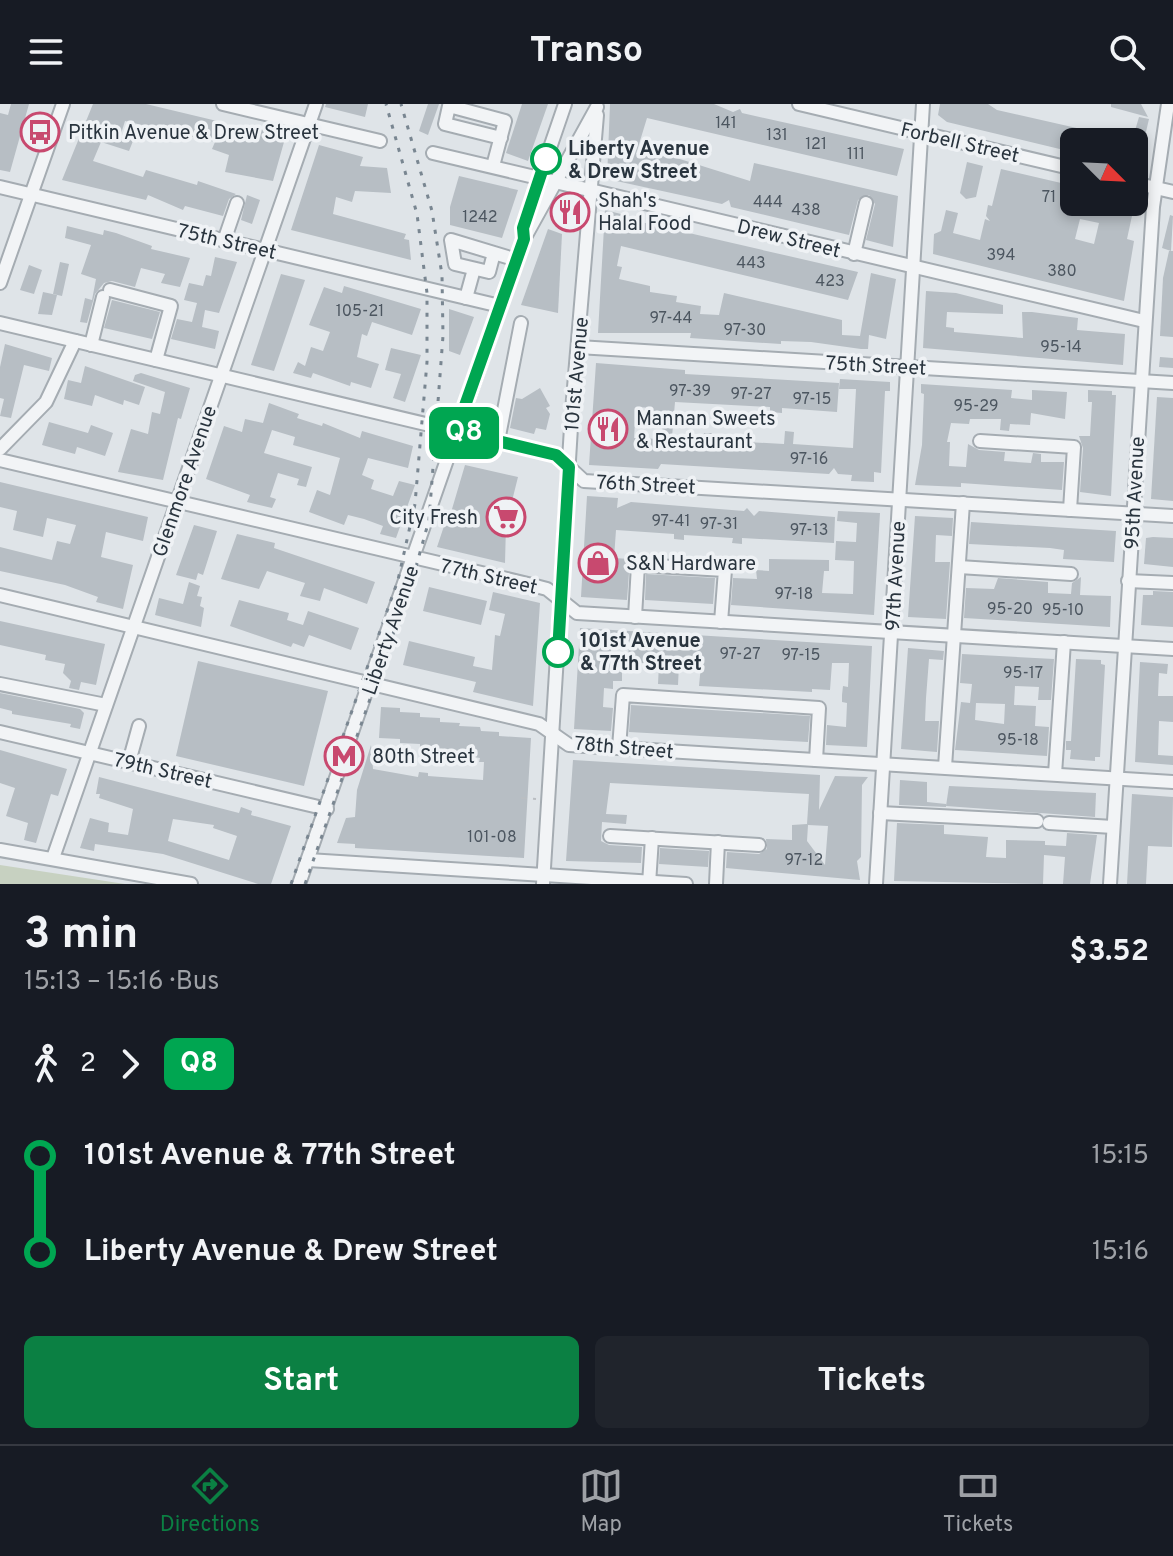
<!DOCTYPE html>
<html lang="en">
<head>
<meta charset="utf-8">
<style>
	body { margin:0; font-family:Overpass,sans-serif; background:#20242c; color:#f1f3f6; height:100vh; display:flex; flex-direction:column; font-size:30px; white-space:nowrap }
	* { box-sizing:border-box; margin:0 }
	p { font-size:26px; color:#9ea1a6 }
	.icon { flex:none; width:44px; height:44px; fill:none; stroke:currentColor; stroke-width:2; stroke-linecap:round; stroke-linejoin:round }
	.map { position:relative; height:780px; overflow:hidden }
	.sheet { display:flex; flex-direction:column; background:#171b24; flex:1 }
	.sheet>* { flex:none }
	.badge { padding:0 16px; border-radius:12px; font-size:28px; line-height:52px }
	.needle { width:52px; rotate:114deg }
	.controls { position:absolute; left:1060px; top:24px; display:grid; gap:16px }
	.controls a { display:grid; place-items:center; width:88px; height:88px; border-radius:12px; background:#171b24; box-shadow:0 4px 12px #0003; font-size:40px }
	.map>.badge { position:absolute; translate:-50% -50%; box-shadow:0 0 0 4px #fff }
	.legs { display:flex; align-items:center; gap:12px; height:88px; padding:0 24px; font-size:26px }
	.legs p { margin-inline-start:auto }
	.summary { display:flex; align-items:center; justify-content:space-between; height:136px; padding:0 24px }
	h1 { font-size:44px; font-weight:700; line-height:60px }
	.cta { display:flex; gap:16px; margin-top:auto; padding:16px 24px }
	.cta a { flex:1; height:92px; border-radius:12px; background:#0b8043; color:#fff; font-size:32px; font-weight:700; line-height:92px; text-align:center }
	.cta a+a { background:#20242c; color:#f1f3f6 }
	ul { padding:0 24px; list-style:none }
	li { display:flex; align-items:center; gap:28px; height:96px; font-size:30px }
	li i { display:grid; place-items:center; width:12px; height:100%; margin:0 10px; background:currentColor }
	li i::after { content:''; width:20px; height:20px; margin:-10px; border:6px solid; border-radius:50%; background:#171b24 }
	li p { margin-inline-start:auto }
	li:first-child i { background:linear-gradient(#0000 50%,currentColor 0) }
	li:last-child i { background:linear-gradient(currentColor 50%,#0000 0) }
	header { display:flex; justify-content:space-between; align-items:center; height:104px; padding:0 24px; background:#171b24; font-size:36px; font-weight:700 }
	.menu { display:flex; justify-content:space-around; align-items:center; height:112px; border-top:2px solid #363941; background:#171b24; font-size:22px; color:#9ea1a6 }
	.menu a { display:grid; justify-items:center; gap:4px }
	.menu .selected { color:#0b8043 }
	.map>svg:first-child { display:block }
	.green { fill:#c7d1c1 }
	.building { fill:#b7bec4; fill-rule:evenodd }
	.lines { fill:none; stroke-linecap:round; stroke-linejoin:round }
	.minor-casing { stroke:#a5acb2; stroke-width:16 }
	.path { stroke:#babec2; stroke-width:2; stroke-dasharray:6 6; stroke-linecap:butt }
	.minor { stroke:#f2f4f6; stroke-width:12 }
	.rail { stroke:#798691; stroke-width:3; stroke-dasharray:4 8; stroke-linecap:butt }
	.line-1-casing { stroke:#fff; stroke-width:18 }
	.line-1 { stroke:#00a651; stroke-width:12 }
	.stop-1-dot { fill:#fff; stroke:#00a651; stroke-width:4 }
	.labels { text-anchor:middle; stroke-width:7; stroke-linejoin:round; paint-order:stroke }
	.number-label { font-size:16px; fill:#4c5660 }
	.poi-label { font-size:20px; fill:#29343e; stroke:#eff2f5; text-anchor:start }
	.street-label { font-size:20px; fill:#29343e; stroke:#eff2f5 }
	.stop-label { font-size:20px; font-weight:bold; fill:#29343e; stroke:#eff2f5; text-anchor:start }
</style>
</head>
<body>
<header><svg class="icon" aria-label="menu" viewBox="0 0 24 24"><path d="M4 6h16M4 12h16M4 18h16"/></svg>Transo<svg class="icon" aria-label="search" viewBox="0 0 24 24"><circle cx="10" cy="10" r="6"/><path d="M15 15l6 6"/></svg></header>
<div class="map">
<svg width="1173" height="780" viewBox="0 0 1173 780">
	<rect width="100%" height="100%" fill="#dfe4e8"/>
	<polygon class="green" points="0,761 125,780 0,780"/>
	<g class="building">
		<polygon points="11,0 29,0 10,68 0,66 0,9 8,11"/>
		<polygon points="93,0 146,0 217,17 216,22 240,30 242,21 286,31 273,77 225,68 229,51 212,45 215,38 125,17 120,33 133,37 129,47 101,38 93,57 143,73 146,66 197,81 198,77 236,90 229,95 223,112 185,102 183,106 148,91 146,96 62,76"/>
		<polygon points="326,0 368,0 365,13 325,3"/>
		<polygon points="428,0 439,0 428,31 419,27"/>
		<polygon points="522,0 548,0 528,57 506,49"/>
		<polygon points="610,0 714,0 733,8 740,5 742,9 904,45 897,72 647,14 636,50 655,54 656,51 667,51 750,77 754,59 898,92 893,143 866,136 875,100 869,91 858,96 849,131 731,103 729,96 722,100 607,75"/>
		<polygon points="940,0 988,0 997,6 1103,30 1101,38 1074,38 1074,45 1068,47 947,18 938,11"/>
		<polygon points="1111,0 1141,0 1148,13 1111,3"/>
		<polygon points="1139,13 1149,15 1137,66 1134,65 1134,30"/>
		<polygon points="319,41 363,53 360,62 387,64 391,89 355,87 352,98 336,93 333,110 406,130 404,135 409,136 411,156 291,126"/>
		<polygon points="967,58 983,62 976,93 966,95 960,89"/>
		<path d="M1001,65L1074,82V98H1135L1127,135L1134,137L1124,197L933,150L934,130L941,127L946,106L958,109L953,129L980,136L985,115L990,117L986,112L988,101L992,102ZM1080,115L1099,119L1094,140L1075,135Z"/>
		<polygon points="459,72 518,86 502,134 450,121 450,103"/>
		<polygon points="247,91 260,96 252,120 241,116"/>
		<polygon points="605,106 629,112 628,115 858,168 848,196 621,142 617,162 622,163 619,175 650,182 650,188 677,192 676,198 701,202 700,210 719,211 724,189 842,216 842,231 860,232 871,169 896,175 886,235 869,231 868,245 861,245 811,238 781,237 781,240 690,234 691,229 598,229"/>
		<polygon points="1170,111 1173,112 1171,147 1162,144"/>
		<polygon points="67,122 103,131 104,126 116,129 152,142 151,145 190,154 180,183 161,179 165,170 141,164 135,183 112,177 104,179 95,190 87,219 80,218 85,194 92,196 96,175 81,170 91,141 65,134"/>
		<polygon points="548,125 562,130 558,209 521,201"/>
		<polygon points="1169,147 1173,147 1173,233 1160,232 1163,174"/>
		<polygon points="215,153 237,158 219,209 205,206 202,223 219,227 215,245 171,235 177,215 192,218 197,199 184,196 189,179 203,182 206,171 211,172"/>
		<polygon points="60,158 69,160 62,192 53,190"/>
		<polygon points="29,161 42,166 34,190 20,186"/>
		<polygon points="281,170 305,176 274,267 251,261"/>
		<polygon points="344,182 421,205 412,231 372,218 367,232 362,230 357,253 379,260 371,284 351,278 350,282 313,269 311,274 293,269 298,258 305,262 311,243 323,247 330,228 309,221 324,183 342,189"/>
		<polygon points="926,187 956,189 1003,201 1003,210 947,208 946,223 954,224 954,228 1023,234 1022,208 1032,208 1078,214 1077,226 1125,230 1123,261 923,244"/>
		<polygon points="43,188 57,191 52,211 38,210"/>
		<polygon points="112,196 160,208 152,235 104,224"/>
		<polygon points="449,205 474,213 460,251 449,247"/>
		<polygon points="5,240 52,254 49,267 24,261 11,314 0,312 4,295 0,294 0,263"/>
		<polygon points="391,244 421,251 405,298 393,294 401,270 385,266"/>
		<polygon points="1160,253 1173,254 1173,264 1159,263"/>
		<path d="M596,259L685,266V270L839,279L837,308L782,304V309L770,308V303L675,298L672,333L683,334L703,335L704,329H712V336L784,340L785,327L794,328L793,340L853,344L856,285H839L840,275L890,278V287H885L881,369L874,368V378L851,377L852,371L838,370L834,364L829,370L661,360L658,365L589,361ZM636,303L653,304V312L663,313L662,335L634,334Z"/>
		<polygon points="85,262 145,283 139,301 124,296 123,301 95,291 92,302 64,295 68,276 81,279"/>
		<polygon points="141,269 190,284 181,315 178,314 163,376 118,368 131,325 148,330 152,308 160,310 165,288 133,277 135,271"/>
		<polygon points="921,280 1012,286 1011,294 1032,296 1032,286 1067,288 1065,315 1031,309 1030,321 1010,320 1009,327 1000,326 1001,315 970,315 969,320 951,319 947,338 950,338 949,362 966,363 968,340 979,346 1005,348 1004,357 1031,359 1033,349 1041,350 1041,358 1064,358 1062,386 961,379 961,383 915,381 922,341 924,290 921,289"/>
		<polygon points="540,284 550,302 546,304 550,310 546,326 536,324 534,330 510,324 516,294 522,295"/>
		<polygon points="1088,286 1112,287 1112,291 1116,291 1111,392 1080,388 1083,344 1079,332 1090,332 1092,298 1088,298"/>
		<polygon points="1157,293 1173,294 1173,397 1151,395"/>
		<polygon points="269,299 299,310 297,314 322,322 323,319 360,334 362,327 413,342 408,364 368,354 362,371 374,376 371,385 393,392 399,377 415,381 396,434 380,430 383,422 364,415 348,411 344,421 309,408 317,386 330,391 340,354 293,341 295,333 272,326 264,349 312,363 306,383 297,381 299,375 278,369 270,393 276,395 272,404 247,398 250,391 206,375 224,322 242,328 245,315 263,319"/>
		<polygon points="49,318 88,329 91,321 113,329 105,352 77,343 75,350 42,341"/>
		<polygon points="465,361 518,373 506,421 505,459 437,443 444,422 447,422"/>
		<polygon points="0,378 148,413 143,437 106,428 101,453 133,461 123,505 96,498 98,493 65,481 0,467 0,443 52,456 57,437 70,440 76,421 47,414 43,433 13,426 17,407 0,403"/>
		<polygon points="587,392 618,394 617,404 631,398 744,407 747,404 754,412 759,407 835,413 834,439 742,434 742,440 732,439 733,434 684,431 684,436 674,435 674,430 616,426 614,454 630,455 627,496 581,493"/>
		<polygon points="838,407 880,409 874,511 731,501 733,474 757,475 756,466 769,467 769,455 829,456 829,467 824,467 822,489 853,490 854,457 835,456 836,437 856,438 857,419 837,417"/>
		<polygon points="915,412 953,414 952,432 936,431 935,458 950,458 946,515 908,513"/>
		<polygon points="971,418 1116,427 1114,458 1063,455 1064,446 1050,444 969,440"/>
		<polygon points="194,421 217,427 203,471 198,469 196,476 176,471"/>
		<polygon points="237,430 275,439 274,444 375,478 367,500 324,484 320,497 300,492 305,479 267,467 259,485 221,475"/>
		<polygon points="1153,433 1173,434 1173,463 1144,460 1146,434"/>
		<polygon points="646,470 715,474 713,500 645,496"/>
		<polygon points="1081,473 1080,491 1111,492 1110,523 964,514 966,484 994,485 998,474 1048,478 1048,489 1071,490 1072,479"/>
		<polygon points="189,478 200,482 197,492 202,493 200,502 204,504 201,523 155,511 159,494 183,500"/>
		<polygon points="429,483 487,497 481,521 423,507"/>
		<polygon points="1153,487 1173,488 1173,523 1141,521 1143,491 1153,491"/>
		<polygon points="493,488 540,499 533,602 473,588 476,578 403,561 409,537 475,553 473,562 492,566 495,531 500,532 505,510 489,506"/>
		<polygon points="239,496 289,509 287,516 303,521 308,507 359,524 351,546 309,531 304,543 293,539 291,543 230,522"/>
		<polygon points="0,517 105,540 96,581 81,578 79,586 69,584 71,577 63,569 65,560 45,556 46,551 0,541"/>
		<polygon points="580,524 872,542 867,643 826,641 827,621 846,623 847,599 842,598 842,591 843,582 848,583 849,559 832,559 830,586 812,585 812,588 699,582 701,561 679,560 678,581 658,580 659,560 628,558 629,537 612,536 609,567 622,568 622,577 613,577 613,585 604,584 603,603 613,604 611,627 574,625"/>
		<polygon points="908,544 944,547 943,556 929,555 926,594 925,617 939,617 937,648 901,645"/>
		<path d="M962,550L1054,555L1051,596H1038L1039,583L1015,582L1014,601L1036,602L1035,622L1049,623L1047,652L955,646L961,598L970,599L972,580L960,579ZM976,599L1005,600L1004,620L975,616Z"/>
		<polygon points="1076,555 1101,556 1101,560 1105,561 1100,653 1095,653 1095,657 1070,655 1071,646 1066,646 1066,637 1071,637"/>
		<polygon points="198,557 328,587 304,682 176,652"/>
		<polygon points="1140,558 1168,560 1167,570 1159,569 1158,592 1173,592 1173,618 1159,617 1158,651 1173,652 1173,661 1135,658"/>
		<polygon points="0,589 80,605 84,609 80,625 70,623 71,620 12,610 12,607 0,604"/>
		<polygon points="631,601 810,612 808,638 629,628"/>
		<polygon points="381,603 400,604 400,608 420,609 420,613 440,614 440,618 460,619 459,622 480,623 481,627 499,628 499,632 531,634 524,754 355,744 355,740 337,739 346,714 355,713 357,686 371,641 373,665 418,673 419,668 428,669 428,672 483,676 484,658 479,658 480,654 420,644 420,640 400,639 400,635 379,634"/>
		<polygon points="0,646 67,665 58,692 51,690 36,739 24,736 28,719 6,712 15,684 0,679"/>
		<path d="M573,656L820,671L819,706L835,672L868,673L862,681L861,753L857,757L860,776L726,764L727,748L759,750L767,745L766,735L792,736V721L807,720L809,690L610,679L606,710L627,711L626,720L602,718L601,737L609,741L642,743L641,759L566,757ZM808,721L828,722L825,761L807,737Z"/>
		<path d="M99,673L239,709L241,703L252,707L251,711L291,722L271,780H258L163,750L95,740L94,747L80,744L90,714L109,719L108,728L128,731L133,705L99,694L100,690H96ZM173,715L214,721L213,724L237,732L229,756L168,737Z"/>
		<polygon points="900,676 927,678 927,698 946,700 946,703 899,701"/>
		<polygon points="949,682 1096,689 1095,713 946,702"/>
		<polygon points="1132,690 1173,693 1172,743 1148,742 1146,780 1127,780"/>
		<polygon points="897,719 944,721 944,730 988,733 986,753 1006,754 1006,736 1045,737 1045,741 1066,742 1067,729 1097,731 1090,780 1063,780 1065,753 1044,751 1043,780 894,777"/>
		<polygon points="660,744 709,747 708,763 659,760"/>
	</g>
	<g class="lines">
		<defs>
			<g id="minor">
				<polyline points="223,0 380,37"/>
				<polyline points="799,0 1074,65"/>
				<polyline points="433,49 1144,217"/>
				<polyline points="493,62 505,17 449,2 445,20 501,34"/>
				<polyline points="1134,79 1173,88"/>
				<polyline points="0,83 500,202"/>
				<polyline points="524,135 528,108 565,0"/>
				<polyline points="224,137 237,99"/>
				<polyline points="494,149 489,168 455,160 451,136 517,156"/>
				<polyline points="854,150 866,99"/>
				<polyline points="0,179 63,0"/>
				<polyline points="110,186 171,202 156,256"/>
				<polyline points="466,194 474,165"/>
				<polyline points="0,219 556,351 584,377 1173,412"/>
				<polyline points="91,241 103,193"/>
				<polyline points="578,243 1173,279"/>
				<polyline points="498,337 521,219"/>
				<polyline points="980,337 1074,343 1070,406"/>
				<polyline points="0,345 46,298 75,237"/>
				<polyline points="0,356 528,480 547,485 577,509 1173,545"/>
				<polyline points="959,463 1071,470"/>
				<polyline points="1128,477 1173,479"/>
				<polyline points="0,491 539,620 569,641 1173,678"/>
				<polyline points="635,513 638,461 725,466 721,518"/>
				<polyline points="0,580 106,601"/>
				<polyline points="0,628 327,705"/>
				<polyline points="619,644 623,591 819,604 816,656"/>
				<polyline points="129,658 139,622"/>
				<polyline points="945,663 963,399"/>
				<polyline points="1055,670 1064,538"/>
				<polyline points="880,709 1037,717"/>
				<polyline points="1049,719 1113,723"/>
				<polyline points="610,732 759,741"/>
				<polyline points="0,746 191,780"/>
				<polyline points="53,754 316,0"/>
				<polyline points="308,756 686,780"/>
				<polyline points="299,780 524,135 597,3"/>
				<polyline points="543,780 572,307 597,11"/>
				<polyline points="649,780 652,734"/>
				<polyline points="716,780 718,738"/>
				<polyline points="876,780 923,0"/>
				<polyline points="1110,780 1153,103 1168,0"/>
			</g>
		</defs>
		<use href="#minor" class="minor-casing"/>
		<g class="path">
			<polyline points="560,92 577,97"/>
			<polyline points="521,694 536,695"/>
		</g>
		<use href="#minor" class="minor"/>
		<g class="rail">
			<polyline points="291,780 398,476 415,400 427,258 427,189 417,110 386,0"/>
			<polyline points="305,780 414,470 429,416 443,232 442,171 432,107 401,0"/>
		</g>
	</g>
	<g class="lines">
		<defs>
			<polyline id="line-1" points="546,55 523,124 524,135 456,327 556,351 569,363 558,548"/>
		</defs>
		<use href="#line-1" class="line-1-casing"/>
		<use href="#line-1" class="line-1"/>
	</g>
	<defs>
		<symbol id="bus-ring" viewBox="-11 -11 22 22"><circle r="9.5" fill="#eff2f5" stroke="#c8496f" stroke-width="1.5"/><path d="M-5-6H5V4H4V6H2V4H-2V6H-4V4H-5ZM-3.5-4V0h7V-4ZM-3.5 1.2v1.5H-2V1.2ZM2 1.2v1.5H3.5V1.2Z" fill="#c8496f"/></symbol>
		<symbol id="restaurant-ring" viewBox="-11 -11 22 22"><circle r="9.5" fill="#eff2f5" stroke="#c8496f" stroke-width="1.5"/><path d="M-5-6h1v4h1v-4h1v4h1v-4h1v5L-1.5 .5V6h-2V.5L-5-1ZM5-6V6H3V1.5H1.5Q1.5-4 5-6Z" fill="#c8496f"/></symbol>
		<symbol id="supermarket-ring" viewBox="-11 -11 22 22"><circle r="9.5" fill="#eff2f5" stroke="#c8496f" stroke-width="1.5"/><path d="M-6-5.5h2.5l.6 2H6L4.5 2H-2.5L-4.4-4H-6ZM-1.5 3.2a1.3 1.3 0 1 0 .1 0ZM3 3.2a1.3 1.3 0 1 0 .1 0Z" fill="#c8496f"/></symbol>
		<symbol id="shop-ring" viewBox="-11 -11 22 22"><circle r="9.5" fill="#eff2f5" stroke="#c8496f" stroke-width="1.5"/><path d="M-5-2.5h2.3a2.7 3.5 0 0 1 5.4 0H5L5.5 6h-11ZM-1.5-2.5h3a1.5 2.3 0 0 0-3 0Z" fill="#c8496f"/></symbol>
		<symbol id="metro-ring" viewBox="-11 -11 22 22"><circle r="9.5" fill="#eff2f5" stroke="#c8496f" stroke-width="1.5"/><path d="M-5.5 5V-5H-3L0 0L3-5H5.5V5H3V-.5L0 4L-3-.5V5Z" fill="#c8496f"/></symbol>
	</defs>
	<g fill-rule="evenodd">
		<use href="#bus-ring" x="18" y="6" width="44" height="44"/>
		<use href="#restaurant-ring" x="548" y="86" width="44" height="44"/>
		<use href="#restaurant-ring" x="586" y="303" width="44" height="44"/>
		<use href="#supermarket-ring" x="484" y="391" width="44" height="44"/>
		<use href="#shop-ring" x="576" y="437" width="44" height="44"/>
		<use href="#metro-ring" x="322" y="630" width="44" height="44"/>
	</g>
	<g class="stop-1-dot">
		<circle cx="546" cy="55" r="14"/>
		<circle cx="558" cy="548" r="14"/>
	</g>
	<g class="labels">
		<g class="number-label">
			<text x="726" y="24">141</text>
			<text x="777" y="36">131</text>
			<text x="816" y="45">121</text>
			<text x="856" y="55">111</text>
			<text x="1049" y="98">71</text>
			<text x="768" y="103">444</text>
			<text x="806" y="111">438</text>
			<text x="480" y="118">1242</text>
			<text x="1001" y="156">394</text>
			<text x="751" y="164">443</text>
			<text x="1062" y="172">380</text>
			<text x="830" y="182">423</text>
			<text x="360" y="212">105-21</text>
			<text x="671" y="219">97-44</text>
			<text x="745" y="231">97-30</text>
			<text x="1061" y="248">95-14</text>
			<text x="690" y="292">97-39</text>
			<text x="751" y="295">97-27</text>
			<text x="812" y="300">97-15</text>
			<text x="976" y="307">95-29</text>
			<text x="809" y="360">97-16</text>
			<text x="671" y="422">97-41</text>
			<text x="719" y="425">97-31</text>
			<text x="809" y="431">97-13</text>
			<text x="794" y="495">97-18</text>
			<text x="1010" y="510">95-20</text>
			<text x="1063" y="511">95-10</text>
			<text x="740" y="555">97-27</text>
			<text x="801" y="556">97-15</text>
			<text x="1023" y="574">95-17</text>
			<text x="1018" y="641">95-18</text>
			<text x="492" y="738">101-08</text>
			<text x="804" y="761">97-12</text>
		</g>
		<g class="poi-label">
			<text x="68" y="35">Pitkin Avenue &amp; Drew Street</text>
			<text x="598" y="103">Shah's<tspan x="598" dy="23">Halal Food</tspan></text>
			<text x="636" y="321">Mannan Sweets<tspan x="636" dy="23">&amp; Restaurant</tspan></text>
			<text x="478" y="420" text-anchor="end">City Fresh</text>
			<text x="626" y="466">S&amp;N Hardware</text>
			<text x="372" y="659">80th Street</text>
		</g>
		<g class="street-label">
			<text transform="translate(960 38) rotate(13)" y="7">Forbell Street</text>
			<text transform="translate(789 134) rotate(14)" y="7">Drew Street</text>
			<text transform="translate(227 137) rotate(13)" y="7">75th Street</text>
			<text transform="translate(876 261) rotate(3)" y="7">75th Street</text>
			<text transform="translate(576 270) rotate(-85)" y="7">101st Avenue</text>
			<text transform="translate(184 377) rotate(-71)" y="7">Glenmore Avenue</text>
			<text transform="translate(646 380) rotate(3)" y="7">76th Street</text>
			<text transform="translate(1134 389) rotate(-87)" y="7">95th Avenue</text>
			<text transform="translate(489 472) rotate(13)" y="7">77th Street</text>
			<text transform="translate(895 472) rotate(-87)" y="7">97th Avenue</text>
			<text transform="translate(390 526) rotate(-71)" y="7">Liberty Avenue</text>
			<text transform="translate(624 643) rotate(5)" y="7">78th Street</text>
			<text transform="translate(163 666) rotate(13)" y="7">79th Street</text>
		</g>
		<g class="stop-label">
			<text x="568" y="51">Liberty Avenue<tspan x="568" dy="23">&amp; Drew Street</tspan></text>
			<text x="580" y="543">101st Avenue<tspan x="580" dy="23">&amp; 77th Street</tspan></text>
		</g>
	</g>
</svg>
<div class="controls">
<a><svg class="needle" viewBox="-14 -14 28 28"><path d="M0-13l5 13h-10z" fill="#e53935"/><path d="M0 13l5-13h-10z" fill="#9ea1a6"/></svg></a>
</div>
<b class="badge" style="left:464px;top:329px;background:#00a651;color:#fff">Q8</b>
</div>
<section class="sheet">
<div class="summary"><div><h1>3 min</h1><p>15:13 – 15:16 · Bus</p></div><b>$3.52</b></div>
<div class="legs"><svg class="icon" aria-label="walk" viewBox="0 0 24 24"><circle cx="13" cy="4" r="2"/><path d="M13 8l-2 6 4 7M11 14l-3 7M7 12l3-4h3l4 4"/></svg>2<svg class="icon" aria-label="forward" viewBox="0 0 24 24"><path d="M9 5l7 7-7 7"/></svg><b class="badge" style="background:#00a651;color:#fff">Q8</b></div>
<ul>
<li><i style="color:#00a651"></i><b>101st Avenue &amp; 77th Street</b><p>15:15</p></li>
<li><i style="color:#00a651"></i><b>Liberty Avenue &amp; Drew Street</b><p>15:16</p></li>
</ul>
<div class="cta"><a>Start</a><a>Tickets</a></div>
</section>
<nav class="menu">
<a class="selected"><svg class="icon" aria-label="directions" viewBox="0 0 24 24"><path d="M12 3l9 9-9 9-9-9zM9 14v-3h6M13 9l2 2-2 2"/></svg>Directions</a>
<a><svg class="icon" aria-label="map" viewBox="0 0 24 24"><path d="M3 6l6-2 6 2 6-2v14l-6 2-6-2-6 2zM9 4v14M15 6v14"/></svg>Map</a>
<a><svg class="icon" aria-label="tickets" viewBox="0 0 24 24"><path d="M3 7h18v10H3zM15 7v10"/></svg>Tickets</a>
</nav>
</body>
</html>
